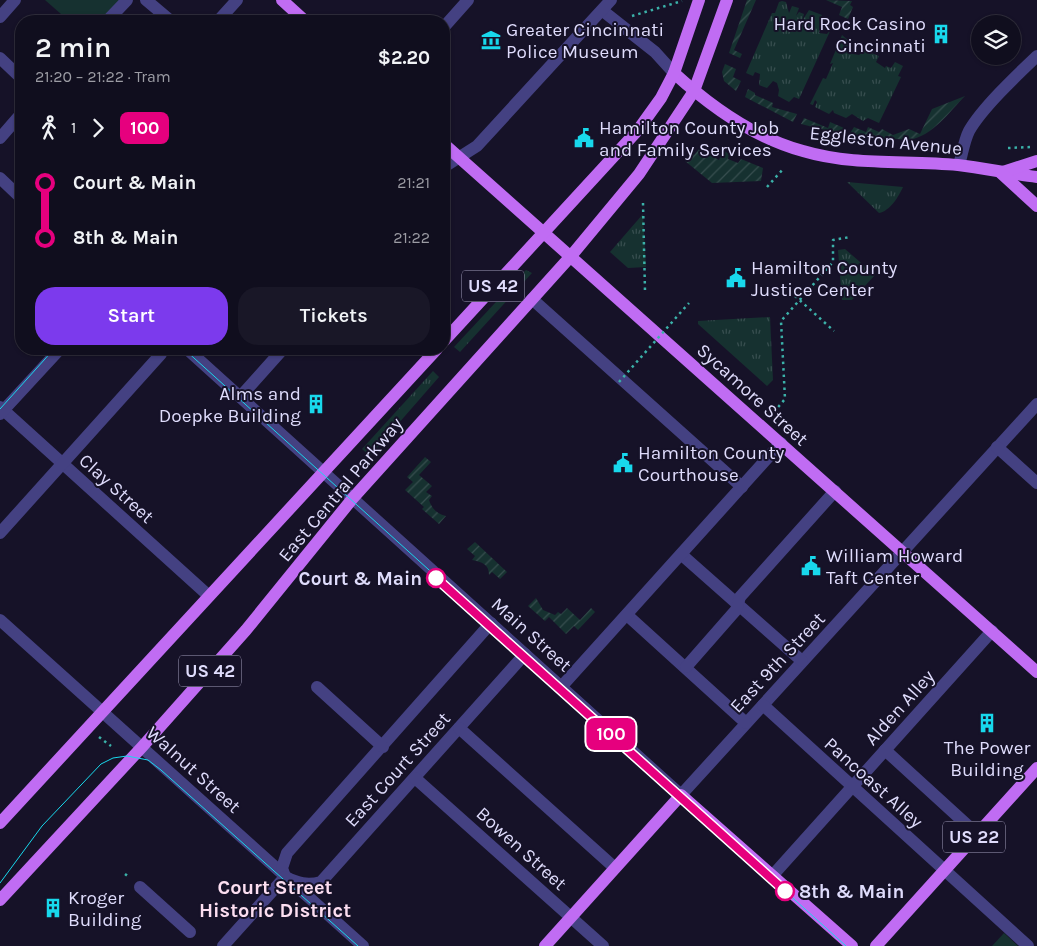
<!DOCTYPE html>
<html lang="en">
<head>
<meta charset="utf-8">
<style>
	body { margin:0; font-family:Karla,sans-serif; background:#191727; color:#f1f3f6; height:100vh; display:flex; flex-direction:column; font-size:19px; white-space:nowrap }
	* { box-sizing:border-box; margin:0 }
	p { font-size:16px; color:#9c9ca4 }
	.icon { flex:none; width:28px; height:28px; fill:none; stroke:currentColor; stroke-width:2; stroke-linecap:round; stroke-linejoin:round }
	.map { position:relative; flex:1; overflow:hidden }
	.panel { position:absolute; left:15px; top:15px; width:435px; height:340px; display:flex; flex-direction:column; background:#100e1e; border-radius:20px; box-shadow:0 1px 4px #0004,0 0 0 1px #302e3c }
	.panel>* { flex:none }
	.badge { padding:0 10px; border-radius:8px; font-size:18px; line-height:32px }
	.fabs { position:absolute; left:971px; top:15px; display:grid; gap:10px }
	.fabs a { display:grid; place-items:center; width:50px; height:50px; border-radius:50%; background:#100e1e; box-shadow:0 1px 4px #0004,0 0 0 1px #302e3c; font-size:25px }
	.map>.badge { position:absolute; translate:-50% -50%; box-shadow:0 0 0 2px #fff }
	.legs { display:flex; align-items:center; gap:8px; height:55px; padding:0 20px; font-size:16px }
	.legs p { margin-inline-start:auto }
	.overview { display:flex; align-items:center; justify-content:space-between; height:85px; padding:0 20px }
	h1 { font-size:28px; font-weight:600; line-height:38px }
	.action { display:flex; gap:10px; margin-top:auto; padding:10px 20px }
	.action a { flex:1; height:58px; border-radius:20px; background:#7c3aed; color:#fff; font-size:20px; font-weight:600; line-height:58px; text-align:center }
	.action a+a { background:#191727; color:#f1f3f6 }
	ul { padding:0 20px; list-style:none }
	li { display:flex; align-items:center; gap:18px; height:55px; font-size:19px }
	li i { display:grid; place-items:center; width:8px; height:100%; margin:0 6px; background:currentColor }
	li i::after { content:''; width:12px; height:12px; margin:-6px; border:4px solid; border-radius:50%; background:#100e1e }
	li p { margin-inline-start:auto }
	li:first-child i { background:linear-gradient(#0000 50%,currentColor 0) }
	li:last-child i { background:linear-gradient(currentColor 50%,#0000 0) }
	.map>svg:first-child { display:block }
	.grass { fill:url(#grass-tufts) }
	.park { fill:#163130 }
	.garden { fill:url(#garden-furrows) }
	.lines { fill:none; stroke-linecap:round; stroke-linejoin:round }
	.path { stroke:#3bb1a9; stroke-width:2.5; stroke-dasharray:2.5 4; stroke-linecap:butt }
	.minor { stroke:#444182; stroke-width:12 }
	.major { stroke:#c06cf3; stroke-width:12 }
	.tram { stroke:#18d8ec; stroke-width:1 }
	.path-bridge { stroke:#3bb1a9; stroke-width:2.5; stroke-dasharray:2.5 4; stroke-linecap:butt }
	.line-1-casing { stroke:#fff; stroke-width:11 }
	.line-1 { stroke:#e6007e; stroke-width:8 }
	.stop-1-dot { fill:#fff; stroke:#e6007e; stroke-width:2.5 }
	.labels { text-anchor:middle; stroke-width:4; stroke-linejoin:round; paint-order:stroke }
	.shield { fill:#161228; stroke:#a39fbc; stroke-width:1 }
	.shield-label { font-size:18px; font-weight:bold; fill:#dfdcfc }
	.poi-label { font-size:19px; fill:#dfdcfc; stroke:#161228; text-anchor:start }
	.street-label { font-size:19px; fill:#dfdcfc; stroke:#161228 }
	.stop-label { font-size:19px; font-weight:bold; fill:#dfdcfc; stroke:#161228; text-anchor:end }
	.neighbourhood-label { font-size:20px; font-weight:bold; fill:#fcdef1; stroke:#161228 }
</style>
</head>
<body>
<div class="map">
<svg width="1037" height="946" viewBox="0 0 1037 946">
	<defs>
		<pattern id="grass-tufts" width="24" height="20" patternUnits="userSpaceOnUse" patternTransform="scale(1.25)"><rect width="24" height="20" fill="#163130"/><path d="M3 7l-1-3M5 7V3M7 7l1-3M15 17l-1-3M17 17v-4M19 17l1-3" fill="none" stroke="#374e4f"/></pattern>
		<pattern id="garden-furrows" width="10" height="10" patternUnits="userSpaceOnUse" patternTransform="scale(1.25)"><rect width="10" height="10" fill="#163130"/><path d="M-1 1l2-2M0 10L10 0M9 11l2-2" fill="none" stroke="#374e4f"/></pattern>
	</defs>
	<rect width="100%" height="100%" fill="#161228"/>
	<g class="grass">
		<polygon points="782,1 786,2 789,13 792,6 799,8 796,16 799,12 804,14 802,21 809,10 822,15 819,21 823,22 819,33 827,34 831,29 799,99 794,97 789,102 778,96 779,90 777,83 773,81 767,88 759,85 760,74 755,72 753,76 746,73 772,13 775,13 779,2"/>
		<polygon points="842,35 849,41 847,53 859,55 864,50 879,56 876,62 885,68 886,66 891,68 895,62 903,66 898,76 901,77 879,123 868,118 863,121 852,114 846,118 834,113 833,110 829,114 815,107 817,102 815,100 813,105 810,104 823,78 826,79 833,63 830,64"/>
		<path d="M847,182L903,187C899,196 890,211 879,213Z"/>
		<polygon points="643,214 646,267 628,268 610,252"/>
		<polygon points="845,249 875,275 852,300 842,300 838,250"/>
		<polygon points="526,270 532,273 460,352 454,347"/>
		<polygon points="770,317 773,380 767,386 698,324 698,321"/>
		<polygon points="433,371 439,377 370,456 362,449"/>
	</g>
	<g class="park">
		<polygon points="45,0 121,0 102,21 69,21"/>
		<polygon points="1004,933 1018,946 992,946"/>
	</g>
	<g class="garden">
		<polygon points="747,0 756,0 734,50 742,54 740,58 729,53"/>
		<polygon points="826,0 852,1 850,5 853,7 848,19 839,15 842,7"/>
		<polygon points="725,64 736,69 733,77 741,81 736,91 724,81 722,72"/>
		<polygon points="748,89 755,93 755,95 773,103 772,107 797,114 793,122 745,97"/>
		<path d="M965,96C949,112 933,136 909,140L849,135L854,127L866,132L868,127L879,132L882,129L893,135L909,129L920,134L932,109Z"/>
		<polygon points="804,118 828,128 830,122 844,128 841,134 801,124"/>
		<polygon points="699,149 719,160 723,150 729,154 728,159 738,163 741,159 763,168 761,181 712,183 685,161 691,153 694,155"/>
		<path d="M425,457L431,462L419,475L432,486L426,492L432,496L429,500C432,509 437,514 446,516L439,524L422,509L424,507L405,490L413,482L407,477Z"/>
		<path d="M475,542L507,572L500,579L492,572L489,575C489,564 482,562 472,560L475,556L467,549Z"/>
		<polygon points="536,598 543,610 555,615 558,612 561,614 567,608 580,620 591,608 595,612 578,630 574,626 566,634 549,617 545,621 528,606"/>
	</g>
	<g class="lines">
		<g class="path">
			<polyline points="632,16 682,1"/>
			<polyline points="1008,148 1031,147"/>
			<polyline points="767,187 784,168"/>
			<polyline points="643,203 645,291"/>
			<polyline points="774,412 785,399 781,321 833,262 833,240 850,237"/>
			<polyline points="99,737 111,746"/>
			<polyline points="125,874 130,878"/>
		</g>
		<g class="minor">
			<polyline points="146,0 171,21"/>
			<polyline points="603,11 655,52 674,73"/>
			<polyline points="0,17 15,0"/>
			<polyline points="107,21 127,0"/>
			<polyline points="218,21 237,0"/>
			<polyline points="444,27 468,0"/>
			<polyline points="0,58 21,78"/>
			<polyline points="0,138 21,114"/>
			<path d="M959,165C962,155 964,141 969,131C982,108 1017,75 1037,56"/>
			<polyline points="444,167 477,146 611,0"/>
			<polyline points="0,178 21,198"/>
			<polyline points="532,299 742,487"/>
			<polyline points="187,349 681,795 1037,404"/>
			<polyline points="241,396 283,349"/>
			<polyline points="0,407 209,596"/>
			<polyline points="0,414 60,349"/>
			<polyline points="997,447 1037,483"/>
			<polyline points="0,533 161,354"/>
			<polyline points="682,555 802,661"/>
			<polyline points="627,615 746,723"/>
			<polyline points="0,620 363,946"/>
			<path d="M491,623L287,853L282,868L285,877C298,883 307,886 321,882L525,654"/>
			<polyline points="686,667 736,610 740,597 835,491"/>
			<polyline points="562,686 781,443"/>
			<polyline points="317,687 383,747"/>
			<polyline points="763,705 1028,946"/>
			<polyline points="459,728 615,868"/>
			<polyline points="885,750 977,834"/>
			<polyline points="415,778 603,946"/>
			<polyline points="773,875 992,631"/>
			<polyline points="140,887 190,932"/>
			<polyline points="223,946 285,877"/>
		</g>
		<g class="major">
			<polyline points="282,0 305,21"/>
			<path d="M674,73C710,106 755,138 803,151C853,166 907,160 958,165C984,168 1011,174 1037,177"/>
			<polyline points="444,144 1037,672"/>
			<polyline points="1003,172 1037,161"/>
			<polyline points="1001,173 1037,206"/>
			<polyline points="444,341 638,130 661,98 674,73 699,0"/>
			<polyline points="0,823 437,349"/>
			<polyline points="0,900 142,747 246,630 353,498 571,256 639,174 694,91 727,0"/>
			<polyline points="545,946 681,795 852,946"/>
			<polyline points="876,946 1037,768"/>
		</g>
		<g class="tram">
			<polyline points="184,349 846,946"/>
			<polyline points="0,409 54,349"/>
			<polyline points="0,883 42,826 101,764 113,758 127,756 148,760 161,770 358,946"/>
		</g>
		<g class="path-bridge">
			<polyline points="795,296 834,331"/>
			<polyline points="619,382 689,303"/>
		</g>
	</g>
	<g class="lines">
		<defs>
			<polyline id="line-1" points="436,578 785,891"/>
		</defs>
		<use href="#line-1" class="line-1-casing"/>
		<use href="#line-1" class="line-1"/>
	</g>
	<defs>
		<symbol id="building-bare" viewBox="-9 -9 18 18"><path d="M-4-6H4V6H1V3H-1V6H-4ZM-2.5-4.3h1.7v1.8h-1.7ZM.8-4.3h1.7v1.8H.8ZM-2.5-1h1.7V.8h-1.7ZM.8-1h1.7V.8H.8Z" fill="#18d8ec" stroke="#161228" stroke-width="2.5" paint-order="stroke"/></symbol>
		<symbol id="museum-bare" viewBox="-9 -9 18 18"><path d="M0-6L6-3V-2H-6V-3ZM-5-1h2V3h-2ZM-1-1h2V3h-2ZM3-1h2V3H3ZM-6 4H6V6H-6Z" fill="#18d8ec" stroke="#161228" stroke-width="2.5" paint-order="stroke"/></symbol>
		<symbol id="civic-bare" viewBox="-9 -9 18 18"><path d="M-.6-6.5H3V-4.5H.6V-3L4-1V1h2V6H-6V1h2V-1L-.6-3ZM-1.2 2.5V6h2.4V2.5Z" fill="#18d8ec" stroke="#161228" stroke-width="2.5" paint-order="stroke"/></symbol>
	</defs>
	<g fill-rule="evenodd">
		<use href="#building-bare" x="927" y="20" width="28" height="28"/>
		<use href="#museum-bare" x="477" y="26" width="28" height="28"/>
		<use href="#civic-bare" x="570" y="124" width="28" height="28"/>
		<use href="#civic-bare" x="722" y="264" width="28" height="28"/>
		<use href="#building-bare" x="302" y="390" width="28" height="28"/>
		<use href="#civic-bare" x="609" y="449" width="28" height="28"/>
		<use href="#civic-bare" x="797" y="552" width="28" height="28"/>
		<use href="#building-bare" x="973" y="709" width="28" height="28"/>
		<use href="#building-bare" x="39" y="894" width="28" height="28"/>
	</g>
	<g class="stop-1-dot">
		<circle cx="436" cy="578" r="9"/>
		<circle cx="785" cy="891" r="9"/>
	</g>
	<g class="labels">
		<g class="shield">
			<rect x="462" y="270.5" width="62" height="31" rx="4"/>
			<rect x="179" y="655.5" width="62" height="31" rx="4"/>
			<rect x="943" y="821.5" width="62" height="31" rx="4"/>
		</g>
		<g class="shield-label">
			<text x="493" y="292">US 42</text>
			<text x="210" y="677">US 42</text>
			<text x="974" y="843">US 22</text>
		</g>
		<g class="poi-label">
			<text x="926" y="30" text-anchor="end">Hard Rock Casino<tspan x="926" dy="22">Cincinnati</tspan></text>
			<text x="506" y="36">Greater Cincinnati<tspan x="506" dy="22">Police Museum</tspan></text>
			<text x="599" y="134">Hamilton County Job<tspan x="599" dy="22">and Family Services</tspan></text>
			<text x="751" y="274">Hamilton County<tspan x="751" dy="22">Justice Center</tspan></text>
			<text x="301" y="400" text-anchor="end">Alms and<tspan x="301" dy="22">Doepke Building</tspan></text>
			<text x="638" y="459">Hamilton County<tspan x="638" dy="22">Courthouse</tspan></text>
			<text x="826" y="562">William Howard<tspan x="826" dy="22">Taft Center</tspan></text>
			<text x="987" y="754" text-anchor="middle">The Power<tspan x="987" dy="22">Building</tspan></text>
			<text x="68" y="904">Kroger<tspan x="68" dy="22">Building</tspan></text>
		</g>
		<g class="street-label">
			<text transform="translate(886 140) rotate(6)" y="7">Eggleston Avenue</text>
			<text transform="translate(753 394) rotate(42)" y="7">Sycamore Street</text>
			<text transform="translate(117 488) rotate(42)" y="7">Clay Street</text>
			<text transform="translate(340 489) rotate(-50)" y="7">East Central Parkway</text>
			<text transform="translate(532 634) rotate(42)" y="7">Main Street</text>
			<text transform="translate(777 662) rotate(-47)" y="7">East 9th Street</text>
			<text transform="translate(899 707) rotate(-48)" y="7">Alden Alley</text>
			<text transform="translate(194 769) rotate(42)" y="7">Walnut Street</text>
			<text transform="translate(397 769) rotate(-48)" y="7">East Court Street</text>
			<text transform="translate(874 782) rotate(42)" y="7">Pancoast Alley</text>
			<text transform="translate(522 848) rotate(42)" y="7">Bowen Street</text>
		</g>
		<g class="stop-label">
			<text x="422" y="585">Court &amp; Main</text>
			<text x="799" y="898" text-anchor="start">8th &amp; Main</text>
		</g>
		<g class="neighbourhood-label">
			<text x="275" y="894">Court Street<tspan x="275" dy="23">Historic District</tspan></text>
		</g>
	</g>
</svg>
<div class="fabs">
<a><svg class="icon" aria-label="layers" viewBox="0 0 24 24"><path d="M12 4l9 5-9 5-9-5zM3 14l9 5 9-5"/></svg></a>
</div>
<b class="badge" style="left:611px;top:734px;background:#e6007e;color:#fff">100</b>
<section class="panel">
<div class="overview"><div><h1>2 min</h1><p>21:20 – 21:22 · Tram</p></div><b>$2.20</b></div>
<div class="legs"><svg class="icon" aria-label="walk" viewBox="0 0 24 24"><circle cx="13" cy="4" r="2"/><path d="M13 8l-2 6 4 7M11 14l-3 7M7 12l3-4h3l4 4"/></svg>1<svg class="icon" aria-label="forward" viewBox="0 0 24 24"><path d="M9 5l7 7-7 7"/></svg><b class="badge" style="background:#e6007e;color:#fff">100</b></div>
<ul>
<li><i style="color:#e6007e"></i><b>Court &amp; Main</b><p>21:21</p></li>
<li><i style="color:#e6007e"></i><b>8th &amp; Main</b><p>21:22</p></li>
</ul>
<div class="action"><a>Start</a><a>Tickets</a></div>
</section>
</div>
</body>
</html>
